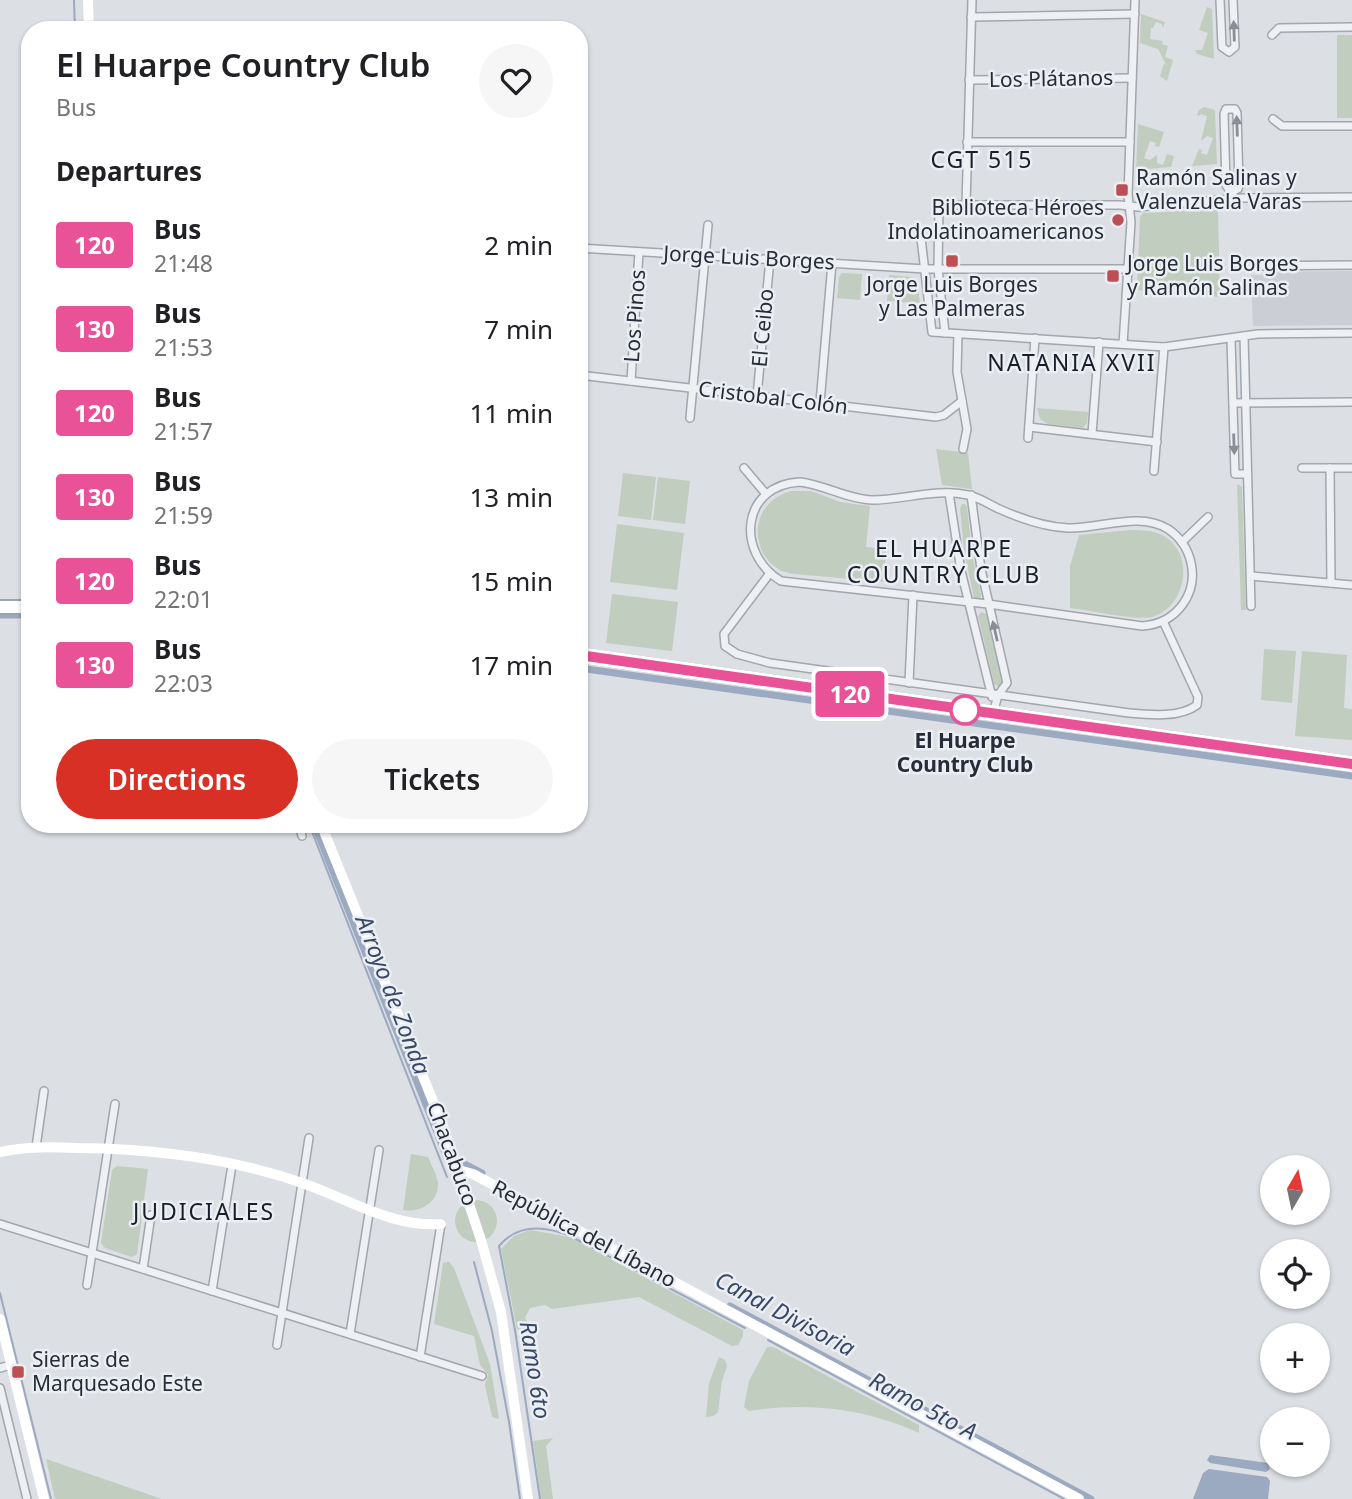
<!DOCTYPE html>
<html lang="en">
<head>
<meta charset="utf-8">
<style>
	body { margin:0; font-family:"Noto Sans",sans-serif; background:#f6f6f6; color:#202124; height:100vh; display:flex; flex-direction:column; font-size:26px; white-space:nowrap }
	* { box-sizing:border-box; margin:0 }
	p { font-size:23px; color:#757577 }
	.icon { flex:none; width:38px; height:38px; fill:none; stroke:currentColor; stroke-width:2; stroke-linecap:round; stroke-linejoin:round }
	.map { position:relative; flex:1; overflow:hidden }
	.details { position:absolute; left:21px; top:21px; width:567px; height:812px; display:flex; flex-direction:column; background:#fff; border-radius:28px; box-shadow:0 2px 5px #0004 }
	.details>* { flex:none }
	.badge { padding:0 14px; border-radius:5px; font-size:24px; line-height:46px }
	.needle { width:46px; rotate:9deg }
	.buttons { position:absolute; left:1260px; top:1155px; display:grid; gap:14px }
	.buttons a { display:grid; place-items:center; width:70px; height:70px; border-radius:50%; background:#fff; box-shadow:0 2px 5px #0004; font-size:35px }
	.map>.badge { position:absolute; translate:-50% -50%; box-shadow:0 0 0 4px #fff }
	h2 { padding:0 35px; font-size:26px; line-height:63px }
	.round { display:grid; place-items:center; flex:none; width:74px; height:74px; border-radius:37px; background:#f6f6f6 }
	.head { display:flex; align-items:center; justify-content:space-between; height:119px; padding:0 35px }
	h1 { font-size:33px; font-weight:600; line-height:52px }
	.button { display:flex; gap:14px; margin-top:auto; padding:14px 35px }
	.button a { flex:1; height:80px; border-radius:42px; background:#d93025; color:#fff; font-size:28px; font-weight:600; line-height:80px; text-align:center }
	.button a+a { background:#f6f6f6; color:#202124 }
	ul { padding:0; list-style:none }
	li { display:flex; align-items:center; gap:21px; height:84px; padding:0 35px }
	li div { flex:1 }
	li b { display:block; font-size:26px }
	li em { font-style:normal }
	li .badge { min-width:77px; font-weight:700; text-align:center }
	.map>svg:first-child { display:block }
	.built { fill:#cbced5 }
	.green { fill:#c1cdbf }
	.water { fill:#9ba9c1 }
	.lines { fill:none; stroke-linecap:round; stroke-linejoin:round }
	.stream { stroke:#9ba9c1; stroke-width:2 }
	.canal { stroke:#9ba9c1; stroke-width:7 }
	.street-casing { stroke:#a2a6ad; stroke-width:10 }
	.primary-casing { stroke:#9da2af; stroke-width:16 }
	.street { stroke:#eef0f3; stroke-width:7 }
	.secondary { stroke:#fff; stroke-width:10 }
	.primary { stroke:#fff; stroke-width:12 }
	.oneway { fill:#8b8e96 }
	.line-casing { stroke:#fff; stroke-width:16 }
	.line { stroke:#e95297; stroke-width:10 }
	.poi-dot { fill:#bc4f53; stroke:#ebeef2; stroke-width:2.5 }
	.stop-dot { fill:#fff; stroke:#e95297; stroke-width:3.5 }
	.labels { text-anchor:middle; stroke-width:5; stroke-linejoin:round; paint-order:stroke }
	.street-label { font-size:21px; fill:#282c39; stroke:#ebeef2 }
	.poi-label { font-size:21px; fill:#282c39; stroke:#ebeef2; text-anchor:start }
	.stop-label { font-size:21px; font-weight:bold; fill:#282c39; stroke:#ebeef2 }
	.neighbourhood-label { font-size:23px; letter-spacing:2px; fill:#1a1e2a; stroke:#ebeef2 }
	.water-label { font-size:23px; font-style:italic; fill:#374867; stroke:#ebeef2 }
</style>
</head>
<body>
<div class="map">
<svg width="1352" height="1499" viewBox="0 0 1352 1499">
	<rect width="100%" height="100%" fill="#dcdfe4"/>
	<polygon class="built" points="1352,271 1352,325 1253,326 1251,275 1268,275 1273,272"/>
	<g class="green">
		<polygon points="1207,7 1212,9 1214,59 1197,54 1195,50 1202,50 1208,33 1199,30"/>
		<polygon points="1141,14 1165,22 1163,28 1162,24 1156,22 1153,28 1151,28 1150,39 1163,41 1162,44 1168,46 1165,57 1173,60 1167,81 1160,76 1164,63 1167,66 1158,49 1140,43"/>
		<rect x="1337" y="35" width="15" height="83"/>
		<polygon points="1204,107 1215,110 1217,164 1192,166 1199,149 1202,150 1201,153 1207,155 1213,138 1207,136 1201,141 1207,116 1201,114 1199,116 1197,115 1199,110"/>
		<polygon points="1138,124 1164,132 1159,147 1155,146 1156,143 1150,141 1144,158 1150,160 1157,155 1157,163 1163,165 1167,154 1174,156 1171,167 1136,170"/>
		<polygon points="1218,209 1220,297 1137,290 1140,217 1143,213"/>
		<polygon points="842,273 862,274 860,300 837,298 839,277"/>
		<polygon points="889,275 913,277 917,280 920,303 887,301"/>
		<polygon points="1037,408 1088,412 1087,423 1083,428 1048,424 1040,419"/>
		<polygon points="936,449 968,453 972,489 942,485"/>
		<polygon points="623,473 656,477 651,520 618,516"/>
		<polygon points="658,477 690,481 685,524 653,520"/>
		<polygon points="1237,484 1242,487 1246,610 1241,610"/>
		<path d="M792,491H811L840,502L870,506L866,547L886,549L884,582C862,580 840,578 818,576C808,575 795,575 785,572C763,564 753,539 760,518C765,504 778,494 792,491Z"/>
		<polygon points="965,504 967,507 973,559 981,595 980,600 974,598 964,550 960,509 962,504"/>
		<polygon points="617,524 684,533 677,590 610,582"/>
		<path d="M1130,530C1143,530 1156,530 1167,538C1195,558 1185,608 1152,617C1136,621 1089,610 1070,608V566L1079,535Z"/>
		<polygon points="612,594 678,602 672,651 606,643"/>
		<polygon points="981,612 986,614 1003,682 999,687 994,684 978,616"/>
		<polygon points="1264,649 1296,651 1292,703 1261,700"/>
		<polygon points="1302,651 1347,655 1344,708 1352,709 1352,740 1295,736"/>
		<path d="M411,1154L428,1157C431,1165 437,1175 438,1183C439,1203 419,1213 403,1210Z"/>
		<polygon points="117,1166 148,1169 137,1254 132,1257 105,1248 101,1243 112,1170"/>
		<circle cx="476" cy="1221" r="21"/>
		<polygon points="530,1230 569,1237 743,1330 743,1336 738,1345 732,1346 639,1297 552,1309 545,1305 530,1308 525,1318 530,1327 517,1329 501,1249 514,1236"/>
		<polygon points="449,1262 454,1268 490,1364 499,1419 492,1417 485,1385 488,1375 480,1365 474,1336 434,1324 443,1263"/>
		<path d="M767,1347H773L919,1425V1433C865,1408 807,1402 749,1411L744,1407L749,1381Z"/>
		<polygon points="719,1357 725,1360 727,1366 722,1381 718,1412 713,1416 706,1417 709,1383"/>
		<polygon points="553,1438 546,1446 553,1499 541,1499 533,1441"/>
		<polygon points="46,1459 162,1499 55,1499"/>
	</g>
	<g class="water">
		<polygon points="1210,1455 1268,1463 1270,1469 1266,1472 1210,1463 1207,1460"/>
		<polygon points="1209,1469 1267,1477 1270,1481 1268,1499 1193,1499 1203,1473"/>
	</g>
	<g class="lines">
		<g class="stream">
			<polyline points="74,0 75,30"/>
			<polyline points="309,824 447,1177"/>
			<polyline points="474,1262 492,1331 509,1422 520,1499"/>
			<polyline points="0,1293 51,1499"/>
			<polyline points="768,1340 1064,1499"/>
			<path d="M540,1499L515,1330L499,1246C518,1223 545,1226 570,1236L745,1328"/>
		</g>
		<g class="canal">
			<polyline points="0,615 30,615"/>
			<polyline points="579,668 1352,776"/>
			<polyline points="314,824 448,1160"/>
			<polyline points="461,1162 482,1173"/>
			<polyline points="730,1306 1091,1499"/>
		</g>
		<defs>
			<g id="street">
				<polyline points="1220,0 1222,47 1229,52 1235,47 1233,0"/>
				<polyline points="971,17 1135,14"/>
				<polyline points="1272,35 1279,28 1352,27"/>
				<polyline points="969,80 1132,78"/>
				<polyline points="1273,119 1282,126 1352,126"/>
				<polyline points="967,142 1130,142"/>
				<polyline points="1233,191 1238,189 1239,184 1237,113 1235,109 1226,109 1224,114 1226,185 1229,190 1233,191 1233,199"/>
				<polyline points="966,205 972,0"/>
				<polyline points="921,238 932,332 1164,347 1258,334 1352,333"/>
				<polyline points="579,248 925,269 1128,269"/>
				<polyline points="1257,266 1352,265"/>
				<polyline points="945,333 938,269 939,205 1120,205 1138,207 1243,198 1352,197"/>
				<polyline points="958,334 957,372 967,429 963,449"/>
				<polyline points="1244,336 1251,606"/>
				<polyline points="1231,339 1235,474 1247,474"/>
				<polyline points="1123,344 1131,222 1128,195 1135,0"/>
				<polyline points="579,375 936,417 944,415 962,401"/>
				<polyline points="631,381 639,252"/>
				<polyline points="757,396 770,259"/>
				<polyline points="820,403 832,263"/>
				<polyline points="1233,403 1352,402"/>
				<polyline points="690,418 708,225"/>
				<polyline points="1029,427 1157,442"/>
				<polyline points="1092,434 1099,342"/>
				<polyline points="1028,438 1035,338"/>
				<polyline points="744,468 766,494"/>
				<polyline points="1302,468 1352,468"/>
				<polyline points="1330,468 1331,583"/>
				<polyline points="1154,471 1164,347"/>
				<path d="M800,482C825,485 847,499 872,500C904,500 935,488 968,495C978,497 987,503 997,508C1019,518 1044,527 1068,528C1100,529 1139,511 1168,529C1193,546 1200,580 1183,604C1173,618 1158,625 1142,626L988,604L781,581C735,553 741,485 800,482Z"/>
				<polyline points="949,493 961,571 992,697"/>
				<polyline points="971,495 981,569 1007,683 998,695 993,714"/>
				<polyline points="1182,542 1208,517"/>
				<path d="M770,573L724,634L725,646L737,654L770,663L1129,713C1150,715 1180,718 1197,705L1198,697L1163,621"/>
				<polyline points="1251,576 1352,585"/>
				<polyline points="909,683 913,595"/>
				<polyline points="299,824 302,836"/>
				<polyline points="36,1147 44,1091"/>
				<polyline points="0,1224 482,1376"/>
				<polyline points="143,1269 151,1215"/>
				<polyline points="87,1285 115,1104"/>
				<polyline points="212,1291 232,1165"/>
				<polyline points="350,1334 379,1150"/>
				<polyline points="277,1345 309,1138"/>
				<polyline points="420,1357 441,1224"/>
				<polyline points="0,1368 11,1365"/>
				<polyline points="0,1388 27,1499"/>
			</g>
			<g id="primary">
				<polyline points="0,607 30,607"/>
				<polyline points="579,655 1352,764"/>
			</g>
		</defs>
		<use href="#street" class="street-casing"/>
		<use href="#primary" class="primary-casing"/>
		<use href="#street" class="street"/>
		<g class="secondary">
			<polyline points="88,0 89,30"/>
			<polyline points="321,824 443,1126 481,1240 501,1312 528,1499"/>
			<path d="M0,1152C27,1146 52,1147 79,1148C153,1149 235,1159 305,1184C348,1199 394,1228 441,1224"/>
			<polyline points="459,1170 473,1174 1079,1499"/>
			<polyline points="0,1319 44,1499"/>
		</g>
		<use href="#primary" class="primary"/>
	</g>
	<defs><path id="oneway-solid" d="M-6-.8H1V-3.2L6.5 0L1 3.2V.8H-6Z" transform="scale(1.75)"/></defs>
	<g class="oneway">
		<use href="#oneway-solid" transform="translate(1234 31) rotate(-92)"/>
		<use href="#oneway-solid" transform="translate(1237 126) rotate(-92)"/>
		<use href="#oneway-solid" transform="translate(1234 444) rotate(88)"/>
		<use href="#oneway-solid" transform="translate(995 631) rotate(-103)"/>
	</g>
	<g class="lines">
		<defs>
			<polyline id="line" points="579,655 1352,764"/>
		</defs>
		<use href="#line" class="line-casing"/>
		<use href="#line" class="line"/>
	</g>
	<g class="poi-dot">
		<rect x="1115" y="183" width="14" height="14" rx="3.5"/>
		<circle cx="1118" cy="220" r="7"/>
		<rect x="945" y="254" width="14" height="14" rx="3.5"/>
		<rect x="1106" y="269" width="14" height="14" rx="3.5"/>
		<rect x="11" y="1365" width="14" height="14" rx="3.5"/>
	</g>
	<circle class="stop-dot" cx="965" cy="710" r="14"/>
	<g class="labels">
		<g class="street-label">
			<text transform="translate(1051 79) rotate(-1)" y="7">Los Plátanos</text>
			<text transform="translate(749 258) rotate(3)" y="7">Jorge Luis Borges</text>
			<text transform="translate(635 316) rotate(-86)" y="7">Los Pinos</text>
			<text transform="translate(763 328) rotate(-85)" y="7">El Ceibo</text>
			<text transform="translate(773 398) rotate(7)" y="7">Cristobal Colón</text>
			<text transform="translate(452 1154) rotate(70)" y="7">Chacabuco</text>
			<text transform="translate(584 1234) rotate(28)" y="7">República del Líbano</text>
		</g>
		<g class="poi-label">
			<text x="1136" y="185">Ramón Salinas y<tspan x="1136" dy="24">Valenzuela Varas</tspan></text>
			<text x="1104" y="215" text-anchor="end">Biblioteca Héroes<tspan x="1104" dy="24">Indolatinoamericanos</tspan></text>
			<text x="1127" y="271">Jorge Luis Borges<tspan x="1127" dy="24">y Ramón Salinas</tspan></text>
			<text x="952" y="292" text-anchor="middle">Jorge Luis Borges<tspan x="952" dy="24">y Las Palmeras</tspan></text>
			<text x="32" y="1367">Sierras de<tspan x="32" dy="24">Marquesado Este</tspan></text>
		</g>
		<g class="stop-label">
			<text x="965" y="748">El Huarpe<tspan x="965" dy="24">Country Club</tspan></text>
		</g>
		<g class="neighbourhood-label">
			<text x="982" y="168">CGT 515</text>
			<text x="1072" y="371">NATANIA XVII</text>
			<text x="944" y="557">EL HUARPE<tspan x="944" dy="26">COUNTRY CLUB</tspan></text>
			<text x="204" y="1220">JUDICIALES</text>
		</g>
		<g class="water-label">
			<text transform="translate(393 995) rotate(69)" y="8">Arroyo de Zonda</text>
			<text transform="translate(785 1314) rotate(28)" y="8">Canal Divisoria</text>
			<text transform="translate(535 1370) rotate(81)" y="8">Ramo 6to</text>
			<text transform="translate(923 1406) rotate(28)" y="8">Ramo 5to A</text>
		</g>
	</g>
</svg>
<div class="buttons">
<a><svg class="needle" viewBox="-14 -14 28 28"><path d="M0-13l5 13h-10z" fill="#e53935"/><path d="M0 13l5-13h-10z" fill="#757577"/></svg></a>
<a><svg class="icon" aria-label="locate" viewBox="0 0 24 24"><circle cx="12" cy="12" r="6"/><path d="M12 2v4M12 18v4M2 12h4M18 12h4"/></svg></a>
<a>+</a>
<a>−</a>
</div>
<b class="badge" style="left:850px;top:694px;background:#e95297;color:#fff">120</b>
<section class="details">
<div class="head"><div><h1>El Huarpe Country Club</h1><p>Bus</p></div><a class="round"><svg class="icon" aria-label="heart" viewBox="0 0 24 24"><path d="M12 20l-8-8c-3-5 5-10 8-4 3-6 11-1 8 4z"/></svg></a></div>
<h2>Departures</h2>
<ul>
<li><span class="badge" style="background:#e95297;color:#fff">120</span><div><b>Bus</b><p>21:48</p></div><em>2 min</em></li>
<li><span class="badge" style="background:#e95297;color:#fff">130</span><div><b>Bus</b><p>21:53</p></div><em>7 min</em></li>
<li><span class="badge" style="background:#e95297;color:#fff">120</span><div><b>Bus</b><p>21:57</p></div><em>11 min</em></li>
<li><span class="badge" style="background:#e95297;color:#fff">130</span><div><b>Bus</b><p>21:59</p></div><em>13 min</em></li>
<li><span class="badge" style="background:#e95297;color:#fff">120</span><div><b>Bus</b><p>22:01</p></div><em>15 min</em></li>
<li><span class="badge" style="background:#e95297;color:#fff">130</span><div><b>Bus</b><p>22:03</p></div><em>17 min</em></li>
</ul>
<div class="button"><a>Directions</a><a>Tickets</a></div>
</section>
</div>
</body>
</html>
